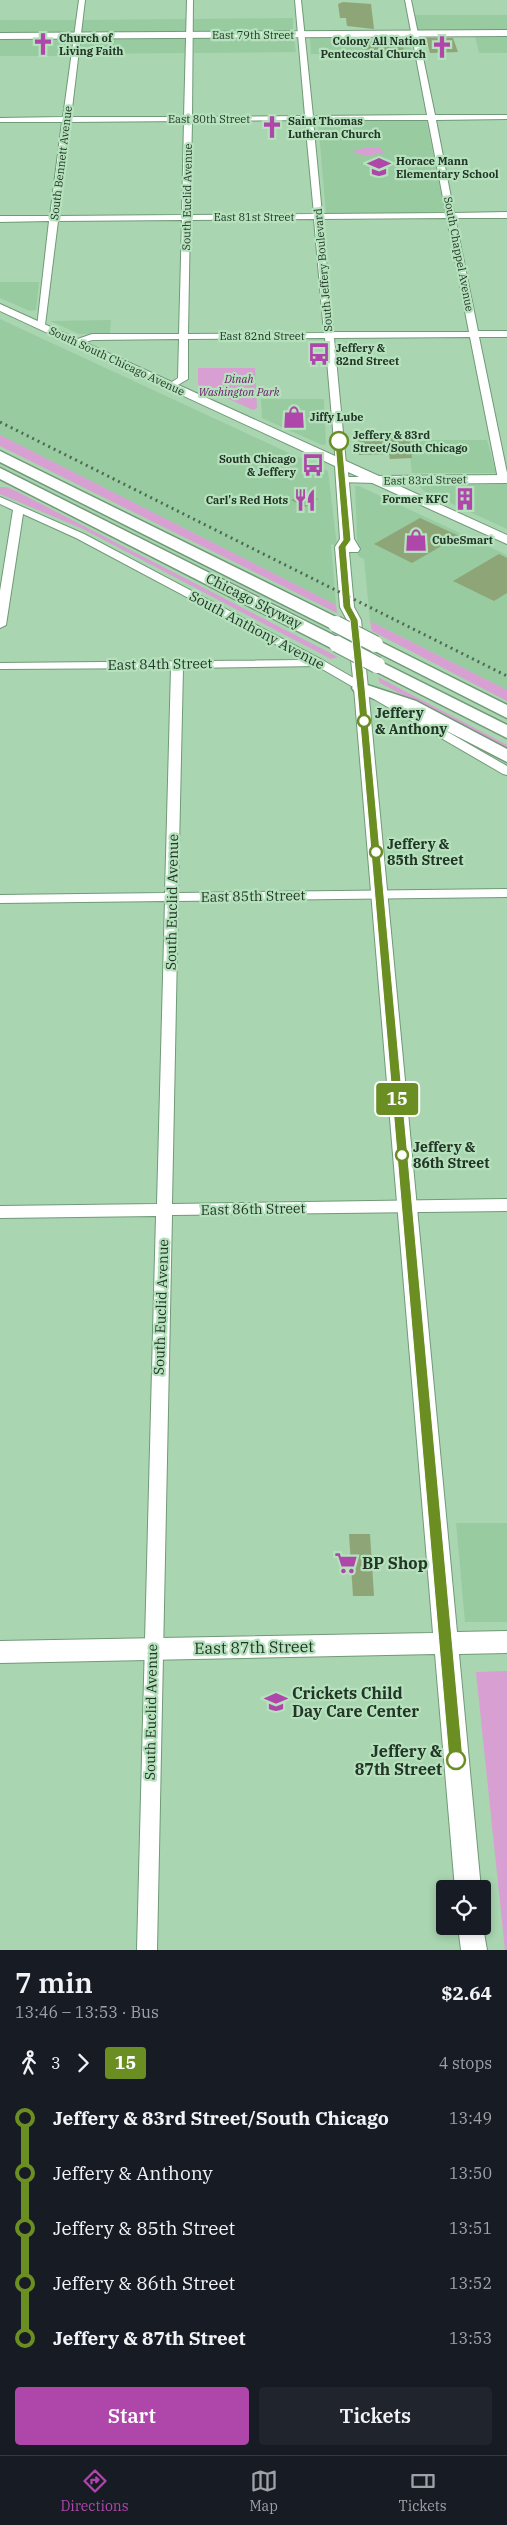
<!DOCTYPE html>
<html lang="en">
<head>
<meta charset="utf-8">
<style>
	body { margin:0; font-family:"IBM Plex Serif",serif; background:#20242c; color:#f1f3f6; height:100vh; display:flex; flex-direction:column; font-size:19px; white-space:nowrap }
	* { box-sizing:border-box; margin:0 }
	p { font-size:16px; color:#9ea1a6 }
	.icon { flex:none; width:28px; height:28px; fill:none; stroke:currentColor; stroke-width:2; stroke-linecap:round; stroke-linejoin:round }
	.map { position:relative; height:1950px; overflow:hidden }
	.drawer { display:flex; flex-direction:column; background:#171b24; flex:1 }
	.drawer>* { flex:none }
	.badge { padding:0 10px; border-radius:4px; font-size:18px; line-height:32px }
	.fabs { position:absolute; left:436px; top:1880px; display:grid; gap:10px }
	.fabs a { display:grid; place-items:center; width:55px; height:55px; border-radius:5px; background:#171b24; box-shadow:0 2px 8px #0003; font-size:25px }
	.map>.badge { position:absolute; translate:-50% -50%; box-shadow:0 0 0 2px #fff }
	.legs { display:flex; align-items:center; gap:8px; height:55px; padding:0 15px; font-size:16px }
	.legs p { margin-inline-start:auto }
	.summary { display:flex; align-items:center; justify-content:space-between; height:85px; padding:0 15px }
	h1 { font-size:28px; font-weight:600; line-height:38px }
	.action { display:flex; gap:10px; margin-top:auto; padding:10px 15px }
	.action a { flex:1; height:58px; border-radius:5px; background:#af46a9; color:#fff; font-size:20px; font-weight:600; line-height:58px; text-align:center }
	.action a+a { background:#20242c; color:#f1f3f6 }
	ul { padding:0 15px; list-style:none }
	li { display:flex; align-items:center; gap:18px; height:55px; font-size:19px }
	li i { display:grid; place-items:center; width:8px; height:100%; margin:0 6px; background:currentColor }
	li i::after { content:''; width:12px; height:12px; margin:-6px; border:4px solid; border-radius:50%; background:#171b24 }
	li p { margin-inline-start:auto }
	li:first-child i { background:linear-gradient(#0000 50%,currentColor 0) }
	li:last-child i { background:linear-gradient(currentColor 50%,#0000 0) }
	.tabs { display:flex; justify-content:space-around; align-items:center; height:70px; border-top:1px solid #363941; background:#171b24; font-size:14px; color:#9ea1a6 }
	.tabs a { display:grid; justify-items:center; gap:2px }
	.tabs .current { color:#af46a9 }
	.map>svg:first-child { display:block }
	.built { fill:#99cba1 }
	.green { fill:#d89fd2 }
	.building { fill:#8ea578 }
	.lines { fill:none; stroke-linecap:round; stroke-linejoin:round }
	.minor-casing { stroke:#709a78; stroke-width:2 }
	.major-casing { stroke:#709a78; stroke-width:2 }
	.highway-casing { stroke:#709a78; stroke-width:3 }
	.minor { fill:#fff; fill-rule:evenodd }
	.major { fill:#fff; fill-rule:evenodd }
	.highway { fill:#fff; fill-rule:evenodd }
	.rail { stroke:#4f6a54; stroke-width:3; stroke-dasharray:2 4; stroke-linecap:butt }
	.highway-bridge-casing { stroke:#709a78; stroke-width:18; stroke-linecap:butt }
	.highway-bridge { stroke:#fff; stroke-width:16 }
	.line-1 { fill:#6b8e23; stroke:#fff }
	.stop-1-dot { fill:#fff; stroke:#6b8e23; stroke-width:2.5 }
	.labels { text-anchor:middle; stroke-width:4.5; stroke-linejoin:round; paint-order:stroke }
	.far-street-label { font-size:11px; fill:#233526; stroke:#b5e2bd }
	.far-poi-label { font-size:11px; font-weight:bold; fill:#233526; stroke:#b5e2bd; text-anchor:start }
	.far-park-label { font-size:11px; font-style:italic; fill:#6e126a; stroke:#b5e2bd }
	.far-stop-label { font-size:11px; font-weight:bold; fill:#233526; stroke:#b5e2bd; text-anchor:start }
	.street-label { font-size:14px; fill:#233526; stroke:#b5e2bd }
	.stop-label { font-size:14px; font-weight:bold; fill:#233526; stroke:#b5e2bd; text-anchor:start }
	.near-poi-label { font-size:16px; font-weight:bold; fill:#233526; stroke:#b5e2bd; text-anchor:start }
	.near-street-label { font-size:16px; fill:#233526; stroke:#b5e2bd }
	.near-stop-label { font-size:16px; font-weight:bold; fill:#233526; stroke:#b5e2bd; text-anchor:end }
</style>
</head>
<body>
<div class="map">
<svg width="507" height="1950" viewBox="0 0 507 1950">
	<rect width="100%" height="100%" fill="#a9d5b0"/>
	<g class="built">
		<polygon points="414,15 507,15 507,31 417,31"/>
		<polygon points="293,18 293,32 194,33 194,19"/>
		<polygon points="186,19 185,33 81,33 83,20"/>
		<polygon points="0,20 75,20 74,34 0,34"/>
		<polygon points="409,36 412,54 311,54 310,37"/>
		<polygon points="475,36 507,36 507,53 479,53"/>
		<polygon points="294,37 296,52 194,53 194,38"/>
		<polygon points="72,38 70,56 0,56 0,39"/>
		<polygon points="81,38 185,38 185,53 79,54"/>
		<polygon points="426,119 445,213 326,214 318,120"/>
		<polygon points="0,282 39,282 36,310 30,311 0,298"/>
		<polygon points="0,319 328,471 337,546 331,544 336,605 0,435"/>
		<polygon points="111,320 110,334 79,334 50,321"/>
		<polygon points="261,399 324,399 326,444 322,445 262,418"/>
		<polygon points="408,440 487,440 496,473 412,473"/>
		<polygon points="507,484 507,529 424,491 419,486"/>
		<polygon points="355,486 359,486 507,555 507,690 370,621 364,559 358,556"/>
		<polygon points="456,1523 507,1523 507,1622 465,1622"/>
	</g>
	<g class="green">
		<polygon points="369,147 380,148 384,153 364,156 352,151"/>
		<polygon points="198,368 255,368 257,408 253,410 198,385"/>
		<polygon points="0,435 336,605 337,613 0,446"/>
		<polygon points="0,487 7,487 18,492 338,657 331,659 83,529 0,494"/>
		<polygon points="370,621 507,690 507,701 372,631"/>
		<polygon points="378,677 507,745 507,750 380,683"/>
		<polygon points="507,1671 507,1950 505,1950 476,1672"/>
	</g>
	<g class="building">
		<polygon points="343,2 371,4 374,29 347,26 346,18 340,18 338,4"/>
		<polygon points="426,38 453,38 458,52 430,53"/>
		<polygon points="362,39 402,39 404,51 365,51"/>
		<polygon points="409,438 412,458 390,459 389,454 359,455 358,439"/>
		<polygon points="305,493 318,499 305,507 291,500"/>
		<polygon points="420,518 459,536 412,563 374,544"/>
		<polygon points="499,554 507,558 507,593 494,601 453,581"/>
		<polygon points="349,1534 370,1534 374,1596 353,1596"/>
	</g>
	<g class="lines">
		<defs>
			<g id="minor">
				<path d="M79,0H85L71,117H184L187,0H193L192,117L305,116L295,0H301L313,116L427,115L405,0H411L435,115H507V119L436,120L454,213L507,212V218H455L478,331H507V337H479L507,473V481L503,482L498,479L470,337L334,338L346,464L341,467L336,464L325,338L188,339V379L171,389L166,386L178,378L179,339L93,340L75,344V340L92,334H179L182,220L58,221L45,325L37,327L49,221L0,222V216H50L62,122H0V118L63,117ZM305,120L314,214L190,215L192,121ZM313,120H428L446,213L322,214ZM184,121L182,215L58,216L70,122ZM447,218L469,332H333L322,219ZM314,219L324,333L188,334L190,220Z"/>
				<polygon points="342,477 376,477 381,480 376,483 338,482 338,478"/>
				<polygon points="0,497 84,534 324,661 507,766 507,775 503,774 317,666 183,668 178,893 507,889 507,897 178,901 172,1204 507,1199 507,1211 172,1215 157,1950 137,1950 156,1216 0,1218 0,1206 157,1204 165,901 0,903 0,895 165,893 171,668 0,669 0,663 305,660 76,538 23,514 6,625 0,628 0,591 13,510 0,504"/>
			</g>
			<g id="major">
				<polygon points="507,30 507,36 0,39 0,33"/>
				<polygon points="0,304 379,476 507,475 507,483 395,484 507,535 507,544 348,472 354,539 360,549 358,552 349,552 354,607 361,620 368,688 457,1632 507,1631 507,1653 459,1654 481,1889 455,1889 435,1654 0,1663 0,1641 433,1633 354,688 347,620 340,607 335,547 340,539 335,466 0,311"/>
				<polygon points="482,1922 487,1950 461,1950 458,1926 482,1926"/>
			</g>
			<g id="highway">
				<polygon points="0,451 342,620 345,624 342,628 330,628 0,462"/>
				<polygon points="0,468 343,640 346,644 343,648 331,648 0,479"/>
				<polygon points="375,639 507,705 507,718 369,648 366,644 369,640"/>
				<polygon points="377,660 507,725 507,738 371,669 368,665 371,661"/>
				<polygon points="361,683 416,701 507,749 507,762 404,709 355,692 352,688 355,684"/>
			</g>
		</defs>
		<use href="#minor" class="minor-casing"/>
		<use href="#major" class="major-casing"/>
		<use href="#highway" class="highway-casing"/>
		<use href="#minor" class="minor"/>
		<use href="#major" class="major"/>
		<use href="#highway" class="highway"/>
		<polyline class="rail" points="0,422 507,676"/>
		<defs>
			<g id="highway-bridge">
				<polyline points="336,624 375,644"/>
				<polyline points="337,644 377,665"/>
			</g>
		</defs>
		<use href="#highway-bridge" class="highway-bridge-casing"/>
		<use href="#highway-bridge" class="highway-bridge"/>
	</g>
	<polygon class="line-1" points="339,439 342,441 351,540 346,547 351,607 358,620 365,688 463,1760 461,1765 456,1767 451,1765 449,1760 357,688 350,620 343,607 338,547 343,540 335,441"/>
	<defs>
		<symbol id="church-bare" viewBox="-9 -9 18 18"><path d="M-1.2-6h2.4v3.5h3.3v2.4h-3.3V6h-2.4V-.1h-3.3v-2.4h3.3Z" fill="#af46a9" stroke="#b5e2bd" stroke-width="2.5" paint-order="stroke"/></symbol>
		<symbol id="school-bare" viewBox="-9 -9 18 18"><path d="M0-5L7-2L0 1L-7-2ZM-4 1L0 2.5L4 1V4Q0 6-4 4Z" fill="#af46a9" stroke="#b5e2bd" stroke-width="2.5" paint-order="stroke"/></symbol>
		<symbol id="bus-bare" viewBox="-9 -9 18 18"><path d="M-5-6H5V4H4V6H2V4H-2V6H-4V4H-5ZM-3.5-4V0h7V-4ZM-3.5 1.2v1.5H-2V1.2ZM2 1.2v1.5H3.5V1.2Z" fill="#af46a9" stroke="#b5e2bd" stroke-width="2.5" paint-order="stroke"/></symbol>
		<symbol id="shop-bare" viewBox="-9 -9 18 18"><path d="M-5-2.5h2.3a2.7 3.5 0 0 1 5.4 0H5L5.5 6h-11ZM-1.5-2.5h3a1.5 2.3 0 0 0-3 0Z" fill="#af46a9" stroke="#b5e2bd" stroke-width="2.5" paint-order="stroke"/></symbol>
		<symbol id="building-bare" viewBox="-9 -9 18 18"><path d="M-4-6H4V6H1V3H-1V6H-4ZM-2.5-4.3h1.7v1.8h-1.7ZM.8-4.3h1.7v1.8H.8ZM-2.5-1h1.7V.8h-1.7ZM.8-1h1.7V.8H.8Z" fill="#af46a9" stroke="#b5e2bd" stroke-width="2.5" paint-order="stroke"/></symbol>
		<symbol id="restaurant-bare" viewBox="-9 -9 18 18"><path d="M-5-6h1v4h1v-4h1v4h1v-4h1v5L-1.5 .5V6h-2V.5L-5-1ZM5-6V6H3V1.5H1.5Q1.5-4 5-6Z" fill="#af46a9" stroke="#b5e2bd" stroke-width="2.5" paint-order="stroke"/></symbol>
		<symbol id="supermarket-bare" viewBox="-9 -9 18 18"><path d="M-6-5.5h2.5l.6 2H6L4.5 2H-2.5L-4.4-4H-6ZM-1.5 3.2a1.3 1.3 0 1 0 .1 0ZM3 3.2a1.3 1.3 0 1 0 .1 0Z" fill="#af46a9" stroke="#b5e2bd" stroke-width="2.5" paint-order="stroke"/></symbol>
	</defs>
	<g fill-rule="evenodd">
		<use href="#church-bare" x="27" y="28" width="32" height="32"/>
		<use href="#church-bare" x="426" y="31" width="32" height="32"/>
		<use href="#church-bare" x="256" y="111" width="32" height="32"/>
		<use href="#school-bare" x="363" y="151" width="32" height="32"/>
		<use href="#bus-bare" x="303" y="338" width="32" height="32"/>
		<use href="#shop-bare" x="278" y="401" width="32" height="32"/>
		<use href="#bus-bare" x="297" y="449" width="32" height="32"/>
		<use href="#building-bare" x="449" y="483" width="32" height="32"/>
		<use href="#restaurant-bare" x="289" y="484" width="32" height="32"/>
		<use href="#shop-bare" x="400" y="524" width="32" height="32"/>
		<use href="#supermarket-bare" x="330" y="1547" width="32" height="32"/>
		<use href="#school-bare" x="260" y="1686" width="32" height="32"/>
	</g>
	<g class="stop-1-dot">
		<circle cx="339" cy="441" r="9"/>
		<circle cx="364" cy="721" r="6"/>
		<circle cx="376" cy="852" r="6"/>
		<circle cx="402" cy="1155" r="6"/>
		<circle cx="456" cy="1760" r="9"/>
	</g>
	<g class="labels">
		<g class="far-street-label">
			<text x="253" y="39">East 79th Street</text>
			<text x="209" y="123">East 80th Street</text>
			<text transform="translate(61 163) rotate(-83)" y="4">South Bennett Avenue</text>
			<text transform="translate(187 197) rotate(-89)" y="4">South Euclid Avenue</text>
			<text x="254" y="221">East 81st Street</text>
			<text transform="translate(459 254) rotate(79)" y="4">South Chappel Avenue</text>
			<text transform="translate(323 270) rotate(-95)" y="4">South Jeffery Boulevard</text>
			<text x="262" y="340">East 82nd Street</text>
			<text transform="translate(117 361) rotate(25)" y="4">South South Chicago Avenue</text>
			<text transform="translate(425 480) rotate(-1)" y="4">East 83rd Street</text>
		</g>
		<g class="far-poi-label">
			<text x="59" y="42">Church of<tspan x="59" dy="13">Living Faith</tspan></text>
			<text x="426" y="45" text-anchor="end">Colony All Nation<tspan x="426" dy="13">Pentecostal Church</tspan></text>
			<text x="288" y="125">Saint Thomas<tspan x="288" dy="13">Lutheran Church</tspan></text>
			<text x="396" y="165">Horace Mann<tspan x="396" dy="13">Elementary School</tspan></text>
			<text x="336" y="352">Jeffery &amp;<tspan x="336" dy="13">82nd Street</tspan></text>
			<text x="310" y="421">Jiffy Lube</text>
			<text x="296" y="463" text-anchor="end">South Chicago<tspan x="296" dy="13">&amp; Jeffery</tspan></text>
			<text x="448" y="503" text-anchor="end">Former KFC</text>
			<text x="288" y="504" text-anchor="end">Carl's Red Hots</text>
			<text x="432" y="544">CubeSmart</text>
		</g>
		<g class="far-park-label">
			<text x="239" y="383">Dinah<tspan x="239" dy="13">Washington Park</tspan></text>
		</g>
		<g class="far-stop-label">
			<text x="353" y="439">Jeffery &amp; 83rd<tspan x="353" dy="13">Street/South Chicago</tspan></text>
		</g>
		<g class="street-label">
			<text transform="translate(254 601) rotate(27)" y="5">Chicago Skyway</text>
			<text transform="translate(257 630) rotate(28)" y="5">South Anthony Avenue</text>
			<text transform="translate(160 664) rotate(-1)" y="5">East 84th Street</text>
			<text transform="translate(253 896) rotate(-1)" y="5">East 85th Street</text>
			<text transform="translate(172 902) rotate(-89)" y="5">South Euclid Avenue</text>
			<text transform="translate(253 1209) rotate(-1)" y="5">East 86th Street</text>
			<text transform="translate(161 1307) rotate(-88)" y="5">South Euclid Avenue</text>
			<text transform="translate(151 1712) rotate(-89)" y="5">South Euclid Avenue</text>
		</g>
		<g class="stop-label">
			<text x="375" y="718">Jeffery<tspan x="375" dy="16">&amp; Anthony</tspan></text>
			<text x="387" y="849">Jeffery &amp;<tspan x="387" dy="16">85th Street</tspan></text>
			<text x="413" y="1152">Jeffery &amp;<tspan x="413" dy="16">86th Street</tspan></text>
		</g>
		<g class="near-poi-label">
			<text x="362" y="1569">BP Shop</text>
			<text x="292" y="1699">Crickets Child<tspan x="292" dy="18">Day Care Center</tspan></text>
		</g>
		<g class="near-street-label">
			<text transform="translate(254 1647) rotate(-1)" y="6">East 87th Street</text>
		</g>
		<g class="near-stop-label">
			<text x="442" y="1757">Jeffery &amp;<tspan x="442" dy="18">87th Street</tspan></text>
		</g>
	</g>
</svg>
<div class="fabs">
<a><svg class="icon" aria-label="locate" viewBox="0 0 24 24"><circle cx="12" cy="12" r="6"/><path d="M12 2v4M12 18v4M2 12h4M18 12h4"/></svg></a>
</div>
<b class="badge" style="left:397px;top:1099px;background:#6b8e23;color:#fff">15</b>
</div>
<section class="drawer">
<div class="summary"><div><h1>7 min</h1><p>13:46 – 13:53 · Bus</p></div><b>$2.64</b></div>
<div class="legs"><svg class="icon" aria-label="walk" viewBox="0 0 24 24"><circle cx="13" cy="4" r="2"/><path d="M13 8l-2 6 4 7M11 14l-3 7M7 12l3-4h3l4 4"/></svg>3<svg class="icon" aria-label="forward" viewBox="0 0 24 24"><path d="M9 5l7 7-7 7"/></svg><b class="badge" style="background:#6b8e23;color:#fff">15</b><p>4 stops</p></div>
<ul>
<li><i style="color:#6b8e23"></i><b>Jeffery &amp; 83rd Street/South Chicago</b><p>13:49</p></li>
<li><i style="color:#6b8e23"></i><span>Jeffery &amp; Anthony</span><p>13:50</p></li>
<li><i style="color:#6b8e23"></i><span>Jeffery &amp; 85th Street</span><p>13:51</p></li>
<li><i style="color:#6b8e23"></i><span>Jeffery &amp; 86th Street</span><p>13:52</p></li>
<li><i style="color:#6b8e23"></i><b>Jeffery &amp; 87th Street</b><p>13:53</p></li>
</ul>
<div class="action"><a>Start</a><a>Tickets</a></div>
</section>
<nav class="tabs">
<a class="current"><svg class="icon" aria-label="directions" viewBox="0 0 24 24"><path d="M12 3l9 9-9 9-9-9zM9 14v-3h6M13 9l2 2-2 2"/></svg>Directions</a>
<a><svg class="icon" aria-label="map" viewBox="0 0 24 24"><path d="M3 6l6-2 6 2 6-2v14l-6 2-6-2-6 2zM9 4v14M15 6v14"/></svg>Map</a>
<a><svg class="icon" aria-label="tickets" viewBox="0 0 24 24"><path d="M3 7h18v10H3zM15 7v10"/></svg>Tickets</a>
</nav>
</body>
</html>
